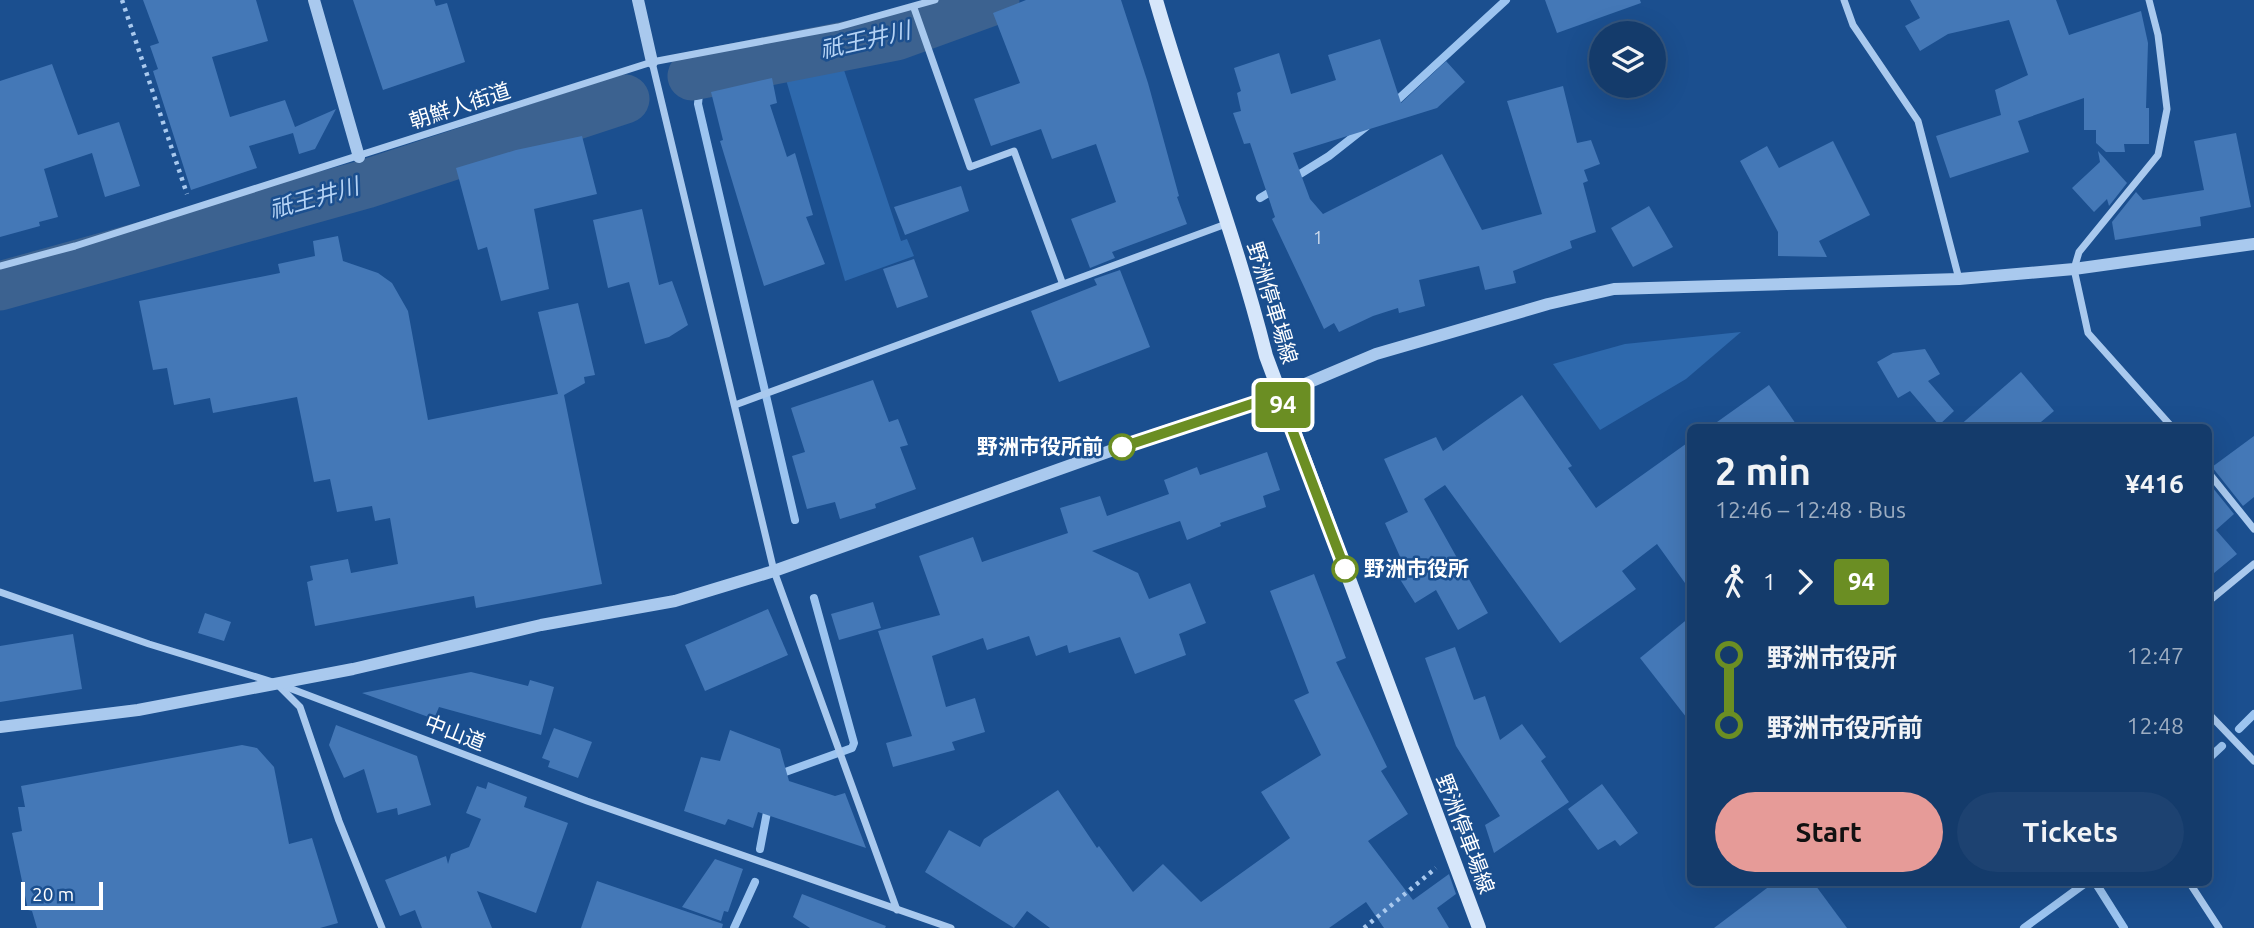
<!DOCTYPE html>
<html lang="en">
<head>
<meta charset="utf-8">
<style>
	body { margin:0; font-family:Ubuntu,"Noto Sans JP",sans-serif; background:#1d4271; color:#f1f3f6; height:100vh; display:flex; flex-direction:column; font-size:26px; white-space:nowrap }
	* { box-sizing:border-box; margin:0 }
	p { font-size:23px; color:#9dadc1 }
	.icon { flex:none; width:38px; height:38px; fill:none; stroke:currentColor; stroke-width:2; stroke-linecap:round; stroke-linejoin:round }
	.map { position:relative; flex:1; overflow:hidden }
	.drawer { position:absolute; left:1687px; top:424px; width:525px; height:462px; display:flex; flex-direction:column; background:#143b6b; border-radius:10px; box-shadow:0 7px 28px #0002,0 0 0 2px #33557e }
	.drawer>* { flex:none }
	.badge { padding:0 14px; border-radius:5px; font-size:24px; line-height:46px }
	.tools { position:absolute; left:1589px; top:21px; display:grid; gap:14px }
	.tools a { display:grid; place-items:center; width:77px; height:77px; border-radius:50%; background:#143b6b; box-shadow:0 7px 28px #0002,0 0 0 2px #33557e; font-size:35px }
	.scale { position:absolute; left:21px; bottom:18px; width:82px; box-sizing:border-box; padding-left:7px; border:4px solid #fff; border-top:0; font-size:19px; line-height:24px; white-space:nowrap; color:#fff; -webkit-text-stroke:5px #1b4f8f; paint-order:stroke }
	.map>.badge { position:absolute; translate:-50% -50%; box-shadow:0 0 0 4px #fff }
	.legs { display:flex; align-items:center; gap:10px; height:77px; padding:0 28px; font-size:23px }
	.legs p { margin-inline-start:auto }
	.overview { display:flex; align-items:center; justify-content:space-between; height:119px; padding:0 28px }
	h1 { font-size:38px; font-weight:700; line-height:52px }
	.action { display:flex; gap:14px; margin-top:auto; padding:14px 28px }
	.action a { flex:1; height:80px; border-radius:42px; background:#e69b98; color:#111; font-size:28px; font-weight:700; line-height:80px; text-align:center }
	.action a+a { background:#1d4271; color:#f1f3f6 }
	ul { padding:0 28px; list-style:none }
	li { display:flex; align-items:center; gap:24px; height:70px; font-size:26px }
	li i { display:grid; place-items:center; width:10px; height:100%; margin:0 9px; background:currentColor }
	li i::after { content:''; width:18px; height:18px; margin:-9px; border:5px solid; border-radius:50%; background:#143b6b }
	li p { margin-inline-start:auto }
	li:first-child i { background:linear-gradient(#0000 50%,currentColor 0) }
	li:last-child i { background:linear-gradient(currentColor 50%,#0000 0) }
	.map>svg:first-child { display:block }
	.green { fill:#2e69ad }
	.lines { fill:none; stroke-linecap:round; stroke-linejoin:round }
	.stream { stroke:#9cc4f0; stroke-width:8 }
	.river { stroke:#3c6290; stroke-width:49 }
	.building { fill:#4478b7 }
	.path { stroke:#a9c9ee; stroke-width:4.5; stroke-dasharray:3.5 5; stroke-linecap:butt }
	.minor { stroke:#a9c9ee; stroke-width:7 }
	.tertiary { stroke:#a9c9ee; stroke-width:12 }
	.secondary { stroke:#d6e6fa; stroke-width:14 }
	.line-1-casing { stroke:#fff; stroke-width:16 }
	.line-1 { stroke:#6b8e23; stroke-width:10 }
	.stop-1-dot { fill:#fff; stroke:#6b8e23; stroke-width:3.5 }
	.labels { text-anchor:middle; stroke-width:5; stroke-linejoin:round; paint-order:stroke }
	.number-label { font-size:18px; fill:#d0dded }
	.street-label { font-size:21px; fill:#fff; stroke:#1b4f8f }
	.stop-label { font-size:21px; font-weight:bold; fill:#fff; stroke:#1b4f8f; text-anchor:end }
	.water-label { font-size:23px; font-style:italic; fill:#b5d3f5; stroke:#1b4f8f }
</style>
</head>
<body>
<div class="map">
<svg width="2254" height="928" viewBox="0 0 2254 928">
	<rect width="100%" height="100%" fill="#1b4f8f"/>
	<g class="green">
		<polygon points="841,61 901,241 907,239 914,256 845,281 782,66"/>
		<polygon points="1741,332 1686,379 1600,430 1553,364 1625,344"/>
	</g>
	<g class="lines">
		<g class="stream">
			<polyline points="701,73 698,104 795,520"/>
			<polyline points="1393,104 1506,0"/>
			<polyline points="1292,179 1329,156 1367,126"/>
			<polyline points="1260,198 1275,189"/>
			<polyline points="2239,729 2254,714"/>
			<polyline points="2208,759 2222,746"/>
			<polyline points="777,775 852,748 854,743 814,598"/>
			<polyline points="760,849 768,807"/>
			<polyline points="2095,882 2124,928"/>
			<polyline points="734,928 755,882"/>
			<polyline points="2024,928 2087,882"/>
		</g>
		<g class="river">
			<polyline points="692,76 896,36 995,0"/>
			<polyline points="0,286 366,184 625,99"/>
		</g>
	</g>
	<g class="building">
		<polygon points="143,0 256,0 268,41 212,57 230,117 285,100 295,127 336,109 315,149 299,154 293,133 249,146 257,168 191,190 153,71 158,69 150,46 159,43"/>
		<polygon points="353,0 434,0 436,6 447,3 465,62 383,90"/>
		<polygon points="1026,0 1121,0 1148,83 1179,196 1177,197 1187,224 1112,252 1115,258 1090,268 1071,219 1116,202 1096,144 1052,159 1041,129 991,146 974,99 1020,83 993,13"/>
		<polygon points="1545,0 1640,0 1641,3 1557,33"/>
		<polygon points="1910,0 2056,0 2069,35 2141,11 2148,43 2146,108 2149,108 2149,144 2124,144 2125,152 2106,152 2096,143 2096,130 2084,130 2084,98 2018,121 2029,152 1950,178 1936,136 2001,115 1995,90 2028,75 2009,20 1948,34 1920,51 1905,26 1920,18"/>
		<polygon points="1380,39 1401,103 1446,61 1465,82 1437,108 1293,153 1310,199 1323,214 1442,154 1482,230 1542,214 1507,101 1563,86 1577,143 1591,140 1600,164 1584,170 1588,181 1583,183 1596,232 1570,241 1572,248 1513,271 1516,283 1485,290 1479,266 1419,280 1425,306 1399,313 1398,308 1373,316 1339,332 1334,323 1324,329 1272,219 1275,217 1250,143 1244,144 1233,113 1241,111 1237,93 1241,91 1234,68 1279,53 1291,94 1336,80 1328,55"/>
		<polygon points="52,64 78,135 119,122 140,186 105,197 92,153 44,169 58,217 39,222 40,226 0,237 0,81"/>
		<polygon points="772,78 777,103 770,105 787,157 795,153 813,215 806,217 825,264 764,286 720,141 723,140 711,92"/>
		<polygon points="2236,133 2251,207 2200,217 2201,226 2115,240 2112,222 2136,192 2143,200 2204,190 2194,141"/>
		<polygon points="582,136 597,194 534,209 549,289 501,301 487,247 478,250 456,168 516,150"/>
		<polygon points="1833,141 1870,215 1819,241 1827,257 1778,256 1778,232 1740,161 1767,146 1779,168"/>
		<polygon points="2098,151 2127,183 2109,206 2107,199 2094,212 2072,188 2100,162"/>
		<polygon points="961,186 969,211 905,235 894,207"/>
		<polygon points="1649,206 1673,247 1633,267 1611,228"/>
		<polygon points="642,209 659,285 672,281 688,325 669,337 645,344 629,282 608,288 593,220"/>
		<polygon points="338,236 343,261 378,273 392,283 408,311 428,420 558,394 538,312 578,303 595,375 584,377 585,383 564,395 602,584 476,608 474,596 315,626 307,582 313,580 310,566 348,559 351,573 398,564 390,518 375,521 372,506 337,512 330,479 314,482 297,397 213,413 210,398 174,405 167,368 153,370 139,301 280,273 278,264 315,256 313,241"/>
		<polygon points="914,259 928,297 897,308 883,269"/>
		<polygon points="1120,270 1150,347 1059,382 1031,311 1097,285 1094,279"/>
		<polygon points="1925,349 1940,374 1928,381 1954,411 1939,425 1910,391 1898,398 1877,362 1893,353"/>
		<polygon points="2021,372 2054,411 2035,427 1958,427"/>
		<polygon points="873,380 889,422 898,419 908,445 900,447 916,489 875,504 876,508 840,519 835,502 807,509 792,456 805,452 791,408"/>
		<polygon points="1769,385 1798,427 1710,427"/>
		<polygon points="1522,395 1572,466 1568,468 1596,508 1690,441 1690,590 1657,544 1622,571 1636,589 1560,643 1445,485 1424,499 1488,613 1458,630 1436,590 1415,603 1391,565 1401,559 1385,523 1408,512 1384,459 1436,437 1443,451"/>
		<polygon points="2254,436 2254,497 2243,506 2212,467"/>
		<polygon points="1267,452 1280,490 1263,496 1266,507 1220,523 1221,526 1187,540 1180,521 1092,551 1138,573 1149,599 1190,583 1206,623 1179,634 1186,655 1135,674 1120,637 1069,653 1067,645 1036,656 1029,636 987,650 983,638 932,656 946,707 975,698 985,732 952,742 955,750 893,767 886,743 912,736 878,631 940,615 919,556 973,537 982,562 1068,533 1060,508 1100,496 1107,516 1169,494 1164,480 1197,467 1200,475"/>
		<polygon points="2208,482 2234,514 2216,530 2237,554 2208,578"/>
		<polygon points="1314,574 1346,658 1336,662 1387,767 1381,771 1408,814 1368,841 1413,900 1449,874 1456,894 1437,908 1449,928 1384,928 1366,902 1329,928 1050,928 1027,911 1014,928 925,872 949,830 980,847 984,839 1058,790 1097,848 1099,846 1133,892 1163,864 1201,902 1290,838 1261,792 1321,755 1294,700 1309,693 1270,591"/>
		<polygon points="873,602 881,628 839,640 831,614"/>
		<polygon points="768,609 788,655 705,691 685,645"/>
		<polygon points="205,613 231,622 224,641 198,633"/>
		<polygon points="1690,617 1690,722 1640,658"/>
		<polygon points="73,634 82,689 0,702 0,646"/>
		<polygon points="1455,647 1474,700 1485,696 1500,740 1522,724 1546,757 1541,761 1569,802 1494,853 1485,825 1500,816 1456,746 1425,658"/>
		<polygon points="471,672 528,686 530,680 554,687 541,735 439,707 434,719 362,693"/>
		<polygon points="336,725 417,756 431,805 398,815 397,808 377,813 364,769 344,778 329,745"/>
		<polygon points="554,728 592,742 578,778 548,767 550,761 542,758"/>
		<polygon points="730,730 780,749 789,781 835,796 845,793 866,848 758,812 753,828 728,819 725,825 684,811 701,757 720,761"/>
		<polygon points="242,745 257,748 274,767 289,844 312,838 338,923 320,928 37,928 32,911 28,910 12,833 22,831 18,807 25,807 21,786"/>
		<polygon points="488,782 527,797 524,807 568,823 536,913 477,891 492,928 422,928 415,910 400,916 385,880 446,856 448,864 451,854 469,847 481,819 466,813 477,786 486,789"/>
		<polygon points="1602,784 1638,833 1620,846 1615,840 1598,850 1568,809"/>
		<polygon points="715,859 743,869 728,912 724,911 721,921 682,907"/>
		<polygon points="597,881 723,924 722,928 581,928"/>
		<polygon points="1775,882 1813,882 1847,928 1714,928"/>
		<polygon points="802,894 886,926 885,928 810,928 793,917"/>
	</g>
	<g class="lines">
		<g class="path">
			<polyline points="122,0 187,194"/>
			<polyline points="1364,928 1436,868"/>
		</g>
		<g class="minor">
			<polyline points="1844,0 1853,25 1918,121 1959,279"/>
			<polyline points="2149,0 2158,35 2167,109 2158,155 2079,252 2074,269 2088,333 2172,427"/>
			<polyline points="914,8 970,167 1014,151 1062,282"/>
			<polyline points="652,62 774,571 897,910"/>
			<polyline points="0,266 75,246 652,62 838,27 935,0"/>
			<polyline points="735,405 1226,224"/>
			<polyline points="2208,472 2254,529"/>
			<polyline points="0,592 149,644 276,683 587,801 951,928"/>
			<polyline points="2208,602 2254,564"/>
			<polyline points="279,686 300,707 339,821 382,928"/>
			<polyline points="2208,713 2254,761"/>
			<polyline points="2189,882 2219,928"/>
		</g>
		<g class="tertiary">
			<polyline points="314,0 359,157"/>
			<polyline points="638,0 652,62"/>
			<polyline points="0,727 138,710 353,669 541,625 675,601 774,571 1169,430 1279,395 1376,354 1548,304 1614,289 1959,279 2074,269 2254,244"/>
		</g>
		<path class="secondary" d="M1156,0C1190,119 1236,236 1266,356L1479,928"/>
	</g>
	<g class="lines">
		<defs>
			<polyline id="line-1" points="1122,447 1279,395 1345,569"/>
		</defs>
		<use href="#line-1" class="line-1-casing"/>
		<use href="#line-1" class="line-1"/>
	</g>
	<g class="stop-1-dot">
		<circle cx="1122" cy="447" r="12"/>
		<circle cx="1345" cy="569" r="12"/>
	</g>
	<g class="labels">
		<g class="number-label">
			<text x="1318" y="244">1</text>
		</g>
		<g class="street-label">
			<text transform="translate(460 106) rotate(-18)" y="7">朝鮮人街道</text>
			<text transform="translate(1272 303) rotate(73)" y="7">野洲停車場線</text>
			<text transform="translate(455 733) rotate(21)" y="7">中山道</text>
			<text transform="translate(1465 834) rotate(69)" y="7">野洲停車場線</text>
		</g>
		<g class="stop-label">
			<text x="1103" y="454">野洲市役所前</text>
			<text x="1364" y="576" text-anchor="start">野洲市役所</text>
		</g>
		<g class="water-label">
			<text transform="translate(865 40) rotate(-13)" y="8">祇王井川</text>
			<text transform="translate(314 198) rotate(-16)" y="8">祇王井川</text>
		</g>
	</g>
</svg>
<div class="tools">
<a><svg class="icon" aria-label="layers" viewBox="0 0 24 24"><path d="M12 4l9 5-9 5-9-5zM3 14l9 5 9-5"/></svg></a>
</div>
<div class="scale">20 m</div>
<b class="badge" style="left:1283px;top:405px;background:#6b8e23;color:#fff">94</b>
<section class="drawer">
<div class="overview"><div><h1>2 min</h1><p>12:46 – 12:48 · Bus</p></div><b>¥416</b></div>
<div class="legs"><svg class="icon" aria-label="walk" viewBox="0 0 24 24"><circle cx="13" cy="4" r="2"/><path d="M13 8l-2 6 4 7M11 14l-3 7M7 12l3-4h3l4 4"/></svg>1<svg class="icon" aria-label="forward" viewBox="0 0 24 24"><path d="M9 5l7 7-7 7"/></svg><b class="badge" style="background:#6b8e23;color:#fff">94</b></div>
<ul>
<li><i style="color:#6b8e23"></i><b>野洲市役所</b><p>12:47</p></li>
<li><i style="color:#6b8e23"></i><b>野洲市役所前</b><p>12:48</p></li>
</ul>
<div class="action"><a>Start</a><a>Tickets</a></div>
</section>
</div>
</body>
</html>
